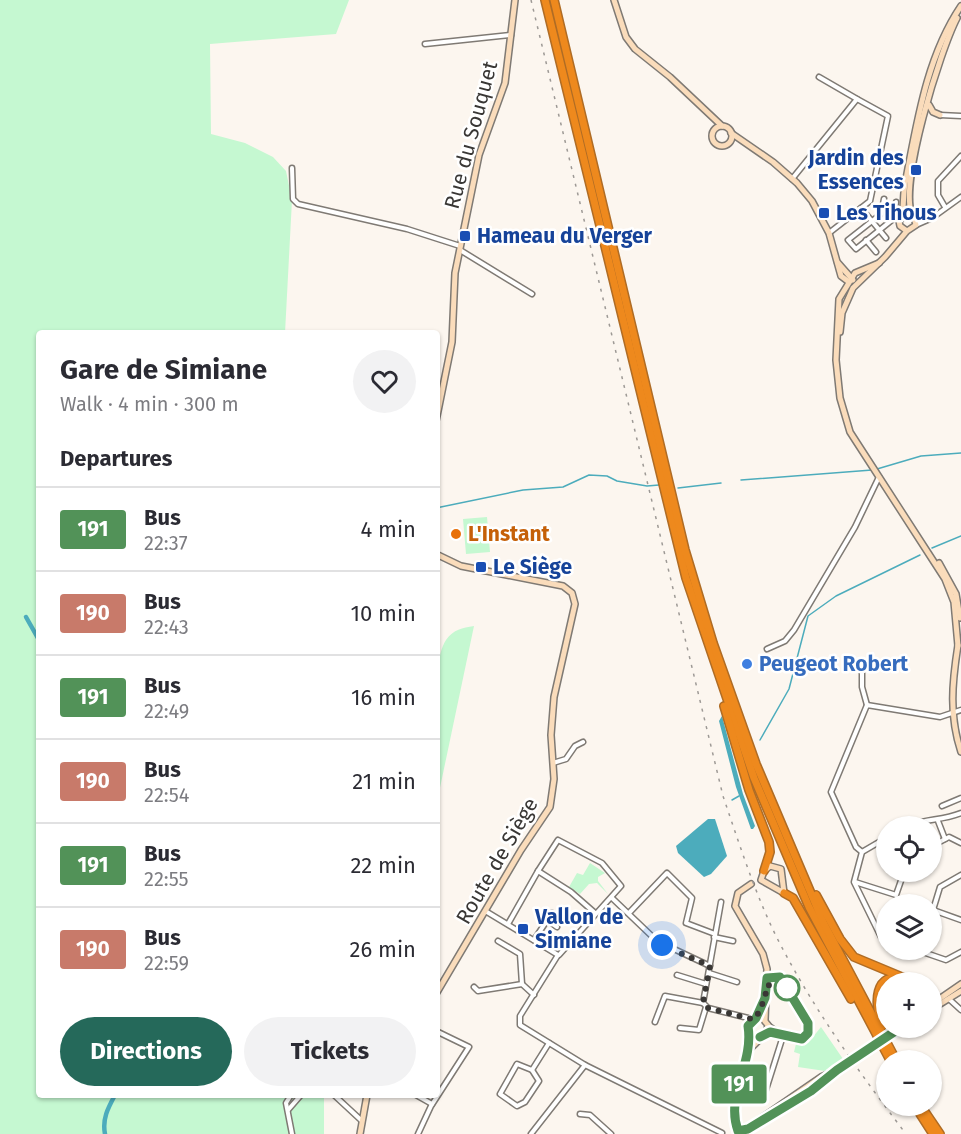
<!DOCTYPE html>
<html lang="en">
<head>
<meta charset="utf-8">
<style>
	body { margin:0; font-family:"Fira Sans",sans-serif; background:#f2f2f3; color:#2b2b33; height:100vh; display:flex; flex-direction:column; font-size:22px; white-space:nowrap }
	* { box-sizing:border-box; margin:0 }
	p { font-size:20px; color:#7c7c81 }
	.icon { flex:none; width:33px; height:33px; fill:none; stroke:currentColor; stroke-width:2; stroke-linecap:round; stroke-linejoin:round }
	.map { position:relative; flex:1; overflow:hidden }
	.side { position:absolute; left:36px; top:330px; width:404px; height:768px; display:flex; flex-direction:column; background:#fff; border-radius:6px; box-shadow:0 2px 4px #0004 }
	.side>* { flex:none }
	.badge { padding:0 12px; border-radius:4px; font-size:21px; line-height:39px }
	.fabs { position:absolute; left:876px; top:816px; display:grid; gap:12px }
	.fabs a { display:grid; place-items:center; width:66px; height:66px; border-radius:50%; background:#fff; box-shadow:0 2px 4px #0004; font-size:30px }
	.you { position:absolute; width:30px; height:30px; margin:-15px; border:4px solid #fff; border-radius:50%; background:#1a73e8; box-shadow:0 0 0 9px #1a73e833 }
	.map>.badge { position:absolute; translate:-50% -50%; box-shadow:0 0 0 3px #fff }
	h2 { padding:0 24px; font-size:22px; line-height:54px }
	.round { display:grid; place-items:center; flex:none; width:63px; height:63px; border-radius:32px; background:#f2f2f3 }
	.headline { display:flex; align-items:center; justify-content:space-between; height:102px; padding:0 24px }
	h1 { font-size:28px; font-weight:700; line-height:45px }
	.primary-button { display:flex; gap:12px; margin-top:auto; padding:12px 24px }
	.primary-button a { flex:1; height:69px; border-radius:36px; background:#25695a; color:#fff; font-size:24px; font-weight:700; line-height:69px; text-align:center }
	.primary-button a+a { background:#f2f2f3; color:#2b2b33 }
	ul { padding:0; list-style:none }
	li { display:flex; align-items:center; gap:18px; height:84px; padding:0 24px; border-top:2px solid #e1e1e2 }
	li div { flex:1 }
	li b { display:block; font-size:22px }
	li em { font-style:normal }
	li .badge { min-width:66px; font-weight:700; text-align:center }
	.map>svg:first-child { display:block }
	.green { fill:#c5f8d1 }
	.water { fill:#4cacbc }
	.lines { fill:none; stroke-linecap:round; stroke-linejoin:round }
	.stream { stroke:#4cacbc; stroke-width:1.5 }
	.canal { stroke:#4cacbc; stroke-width:4.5 }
	.street-casing { stroke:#7f7a74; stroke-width:7 }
	.secondary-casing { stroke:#7f7a74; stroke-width:8 }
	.highway-casing { stroke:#af6c25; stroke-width:10 }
	.street { stroke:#fff; stroke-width:4 }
	.secondary { stroke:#fadcbb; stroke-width:5 }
	.highway { stroke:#ee891d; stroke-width:7 }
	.rail { stroke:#9d9995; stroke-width:1.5; stroke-dasharray:3 6; stroke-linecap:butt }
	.secondary-bridge-casing { stroke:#7f7a74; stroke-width:8; stroke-linecap:butt }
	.secondary-bridge { stroke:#fadcbb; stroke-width:5 }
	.line-casing { stroke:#fff; stroke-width:14 }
	.line { stroke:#529258; stroke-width:9 }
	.walk { stroke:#393735; stroke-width:6; stroke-dasharray:0 10.8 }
	.transit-dot { fill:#1a4fb4; stroke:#fff; stroke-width:2 }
	.food-dot { fill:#e8710a; stroke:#fff; stroke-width:2 }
	.shop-dot { fill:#3f7fe0; stroke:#fff; stroke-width:2 }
	.stop-dot { fill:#fff; stroke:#529258; stroke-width:3 }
	.labels { text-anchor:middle; stroke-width:5; stroke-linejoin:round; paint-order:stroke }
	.street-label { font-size:21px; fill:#393735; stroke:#fff }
	.transit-label { font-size:21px; font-weight:bold; fill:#164399; stroke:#fff; text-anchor:start }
	.food-label { font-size:21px; font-weight:bold; fill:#c56008; stroke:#fff; text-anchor:start }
	.shop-label { font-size:21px; font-weight:bold; fill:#366cbe; stroke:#fff; text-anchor:start }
</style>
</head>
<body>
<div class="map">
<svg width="961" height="1134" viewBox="0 0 961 1134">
	<rect width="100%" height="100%" fill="#fcf6ef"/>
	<g class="green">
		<polygon points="0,0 349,0 336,34 210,44 211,134 245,143 273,157 286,171 292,200 285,333 39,333 39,1095 324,1095 324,1134 0,1134"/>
		<polygon points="487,517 490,552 466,554 463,519"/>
		<path d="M474,626L437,802C436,767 429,665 446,640C454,629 462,628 474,626Z"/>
		<polygon points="590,863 605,873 598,877 598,881 608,894 597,883 589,884 580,894 569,887 577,873 583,875"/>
		<polygon points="821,1027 843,1059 825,1071 798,1067 800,1054 794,1052 796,1044 808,1043"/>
	</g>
	<g class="water">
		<polygon points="722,716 743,794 755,826 753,829 751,829 736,787 719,721"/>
		<polygon points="708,819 715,819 727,856 711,874 704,877 678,853 676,846"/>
	</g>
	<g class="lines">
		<g class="stream">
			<polyline points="877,469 921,456 961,453"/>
			<polyline points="741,480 872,470"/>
			<polyline points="678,488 721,483"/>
			<polyline points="436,508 523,490 563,487 589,475 607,476 617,481 647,486 659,485"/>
			<polyline points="932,548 961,536"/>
			<polyline points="760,740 789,689 808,616 836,596 920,555"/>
			<polyline points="732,800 739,796"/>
		</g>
		<g class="canal">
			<polyline points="26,617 39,640"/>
			<path d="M105,1134C102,1119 108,1108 115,1095"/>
		</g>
		<defs>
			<g id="street">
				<polyline points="425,44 511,35"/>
				<polyline points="819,77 857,99"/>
				<polyline points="940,115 961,116"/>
				<polyline points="292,168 293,199 298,204 407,229 460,246"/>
				<polyline points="792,179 857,99 888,116 870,201 829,233"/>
				<polyline points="884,199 881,214 848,240 856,249 892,220 896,202"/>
				<polyline points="945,207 938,195 938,181 961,156"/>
				<polyline points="861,208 886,238"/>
				<polyline points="914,217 929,218"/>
				<polyline points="916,225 932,218 961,197"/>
				<polyline points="866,240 876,252"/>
				<polyline points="460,250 532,294"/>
				<polyline points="767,649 785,641 794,630 855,527 879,477"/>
				<polyline points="862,664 862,687 867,705"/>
				<polyline points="553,763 566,759 575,746 583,742"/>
				<polyline points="942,806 961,798"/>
				<polyline points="938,821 945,839"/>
				<path d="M909,826C926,818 941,821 961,813"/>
				<polyline points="886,838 862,852 854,882 881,937 886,939"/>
				<polyline points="932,846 949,837 961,843"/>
				<polyline points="862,852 856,847 831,792 867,705 940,717 961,710"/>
				<polyline points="538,871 558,840 602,863 621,886 559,955"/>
				<polyline points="961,875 940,887 933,910 961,920"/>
				<polyline points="855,882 896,895 904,872"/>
				<polyline points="612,898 657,941 710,966"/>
				<polyline points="721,902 703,1003 708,1008 752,1019"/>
				<polyline points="487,912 558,955 520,1016 520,1025 585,1065 722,1133"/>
				<polyline points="629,913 667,873 692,898 686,923 715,934"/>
				<polyline points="547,920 557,927"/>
				<polyline points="508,924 538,871 571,892 595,913"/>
				<polyline points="714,937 733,941"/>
				<polyline points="534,940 552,913"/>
				<polyline points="498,941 520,954 522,984"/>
				<polyline points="917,950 946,960 961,952"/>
				<polyline points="709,973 737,982"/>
				<polyline points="677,975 706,984"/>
				<polyline points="474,987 478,991 522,984 534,995"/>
				<polyline points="949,999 961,1010"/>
				<polyline points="655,1022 665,996 703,1003"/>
				<polyline points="768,1025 783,1036"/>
				<polyline points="680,1028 699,1030 706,1007"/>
				<polyline points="766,1033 780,1035"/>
				<polygon points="517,1064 532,1070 539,1081 525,1102 517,1106 500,1094"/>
				<polyline points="532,1070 549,1043"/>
				<polyline points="291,1095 286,1103 292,1134"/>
				<polyline points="334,1095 362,1121"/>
				<polyline points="416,1095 432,1104"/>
				<polyline points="764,1096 783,1036"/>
				<polyline points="288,1110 301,1095"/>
				<polyline points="580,1114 590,1115 611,1134"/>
				<polyline points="418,1134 431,1106 469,1047 436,1031"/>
				<polyline points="531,1134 585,1065"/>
			</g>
			<g id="secondary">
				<polyline points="614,0 626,37 635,49 670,77 722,126"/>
				<polyline points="929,105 933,112 940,115"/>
				<circle cx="722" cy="136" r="10"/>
				<polyline points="731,133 773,162 797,183 812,201 829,233 841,276 849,282"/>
				<path d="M912,215C899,182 940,51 957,18"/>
				<path d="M902,216C904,205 903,195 905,184C917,123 926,58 961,6"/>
				<polyline points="838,263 853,280"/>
				<polyline points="879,263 855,273 839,299 836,360 840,398 850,432 945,579 954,602 958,646"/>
				<polyline points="840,332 842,313 853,288 885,257 907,231 916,225 914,217 907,213 899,221 900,226 907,231"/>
				<polyline points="436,421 452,342 455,273 479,155 505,83 515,0"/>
				<polyline points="436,554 461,566 563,586 572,593 575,604 554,697 551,735 554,779 550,807 521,850 436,994"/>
				<polyline points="939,563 956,594 960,618"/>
				<path d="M958,645C952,683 949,715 961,752"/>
				<polygon points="770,866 781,869 784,893 761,880 764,871"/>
				<polyline points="751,884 738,893 735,906 763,954 767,969 765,1020"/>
				<polyline points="932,1004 961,984"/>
				<polyline points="932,1009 961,991"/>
				<polyline points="750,1049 766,1033 768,1025 763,1019"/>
				<polyline points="783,1107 811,1091 831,1075"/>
				<polyline points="741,1132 821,1077 837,1070"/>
				<path d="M736,1133C731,1094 753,1063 749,1026L756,1018L763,1002"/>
				<polyline points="360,1134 367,1095"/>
			</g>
			<g id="highway">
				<polyline points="545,0 686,578 754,778 809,907 890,1060"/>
				<polyline points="554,0 685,550 713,643 756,764 824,924 896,1060"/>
				<polyline points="724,706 749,790 769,842 770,852 764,871"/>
				<polyline points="784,893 793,898 851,999"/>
				<polyline points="816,895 840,939 854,957 914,982"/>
				<polyline points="932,1001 932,1006"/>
				<path d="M883,1026C873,1007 874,967 905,981"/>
				<polyline points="915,1106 933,1134"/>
				<polyline points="921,1106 940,1134"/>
			</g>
		</defs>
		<use href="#street" class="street-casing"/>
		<use href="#secondary" class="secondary-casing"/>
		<use href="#highway" class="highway-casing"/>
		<use href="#street" class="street"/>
		<use href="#secondary" class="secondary"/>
		<use href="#highway" class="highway"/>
		<path class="rail" d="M531,0L723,796C739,843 754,891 776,936C812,1007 858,1071 906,1134"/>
		<defs>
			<polyline id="secondary-bridge" points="837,1070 896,1030"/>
		</defs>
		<use href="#secondary-bridge" class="secondary-bridge-casing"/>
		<use href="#secondary-bridge" class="secondary-bridge"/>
	</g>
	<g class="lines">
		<defs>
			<path id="line" d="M760,1037L770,1032L802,1039L808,1033V1023L780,977L767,978L765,998L756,1018L748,1026C754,1064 725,1095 738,1131L748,1129L811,1091L837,1070L900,1028"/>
		</defs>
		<use href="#line" class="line-casing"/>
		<use href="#line" class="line"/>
		<polyline class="walk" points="662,945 710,966 703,1003 708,1008 752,1019 756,1018 765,998 767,985 787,988"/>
	</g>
	<g class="transit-dot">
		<rect x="910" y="164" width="12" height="12" rx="3"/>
		<rect x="818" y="207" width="12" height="12" rx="3"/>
		<rect x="459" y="230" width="12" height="12" rx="3"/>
		<rect x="475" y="561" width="12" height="12" rx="3"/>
		<rect x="517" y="923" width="12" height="12" rx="3"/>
	</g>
	<circle class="food-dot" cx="456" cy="534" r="6"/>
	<circle class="shop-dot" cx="747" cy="664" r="6"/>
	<circle class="stop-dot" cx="787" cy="988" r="12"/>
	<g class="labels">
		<g class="street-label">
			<text transform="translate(471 135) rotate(-75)" y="7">Rue du Souquet</text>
			<text transform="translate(497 861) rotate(-60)" y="7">Route de Siège</text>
		</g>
		<g class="transit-label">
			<text x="904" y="165" text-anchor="end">Jardin des<tspan x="904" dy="24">Essences</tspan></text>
			<text x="836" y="220">Les Tihous</text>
			<text x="477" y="243">Hameau du Verger</text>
			<text x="493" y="574">Le Siège</text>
			<text x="535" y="924">Vallon de<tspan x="535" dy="24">Simiane</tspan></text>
		</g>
		<g class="food-label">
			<text x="468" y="541">L'Instant</text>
		</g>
		<g class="shop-label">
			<text x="759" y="671">Peugeot Robert</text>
		</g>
	</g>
</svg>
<div class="fabs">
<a><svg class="icon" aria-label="locate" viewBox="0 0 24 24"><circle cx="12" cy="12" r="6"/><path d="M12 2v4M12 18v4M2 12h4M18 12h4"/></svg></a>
<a><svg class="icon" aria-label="layers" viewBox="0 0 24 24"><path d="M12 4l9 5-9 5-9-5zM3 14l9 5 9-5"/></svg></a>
<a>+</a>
<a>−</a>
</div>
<div class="you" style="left:662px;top:945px"></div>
<b class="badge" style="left:739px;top:1084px;background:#529258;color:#fff">191</b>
<section class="side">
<div class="headline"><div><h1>Gare de Simiane</h1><p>Walk · 4 min · 300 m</p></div><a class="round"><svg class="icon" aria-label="heart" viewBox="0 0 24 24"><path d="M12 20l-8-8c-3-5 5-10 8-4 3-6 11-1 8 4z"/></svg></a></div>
<h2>Departures</h2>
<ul>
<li><span class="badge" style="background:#529258;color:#fff">191</span><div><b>Bus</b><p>22:37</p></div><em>4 min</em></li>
<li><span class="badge" style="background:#c87a6a;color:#fff">190</span><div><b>Bus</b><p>22:43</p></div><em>10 min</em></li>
<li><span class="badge" style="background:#529258;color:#fff">191</span><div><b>Bus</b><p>22:49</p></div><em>16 min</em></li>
<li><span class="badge" style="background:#c87a6a;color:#fff">190</span><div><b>Bus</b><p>22:54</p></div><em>21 min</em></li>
<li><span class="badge" style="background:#529258;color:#fff">191</span><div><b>Bus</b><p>22:55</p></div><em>22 min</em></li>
<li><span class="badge" style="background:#c87a6a;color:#fff">190</span><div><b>Bus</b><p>22:59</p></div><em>26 min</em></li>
</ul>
<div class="primary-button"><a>Directions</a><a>Tickets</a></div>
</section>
</div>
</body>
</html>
